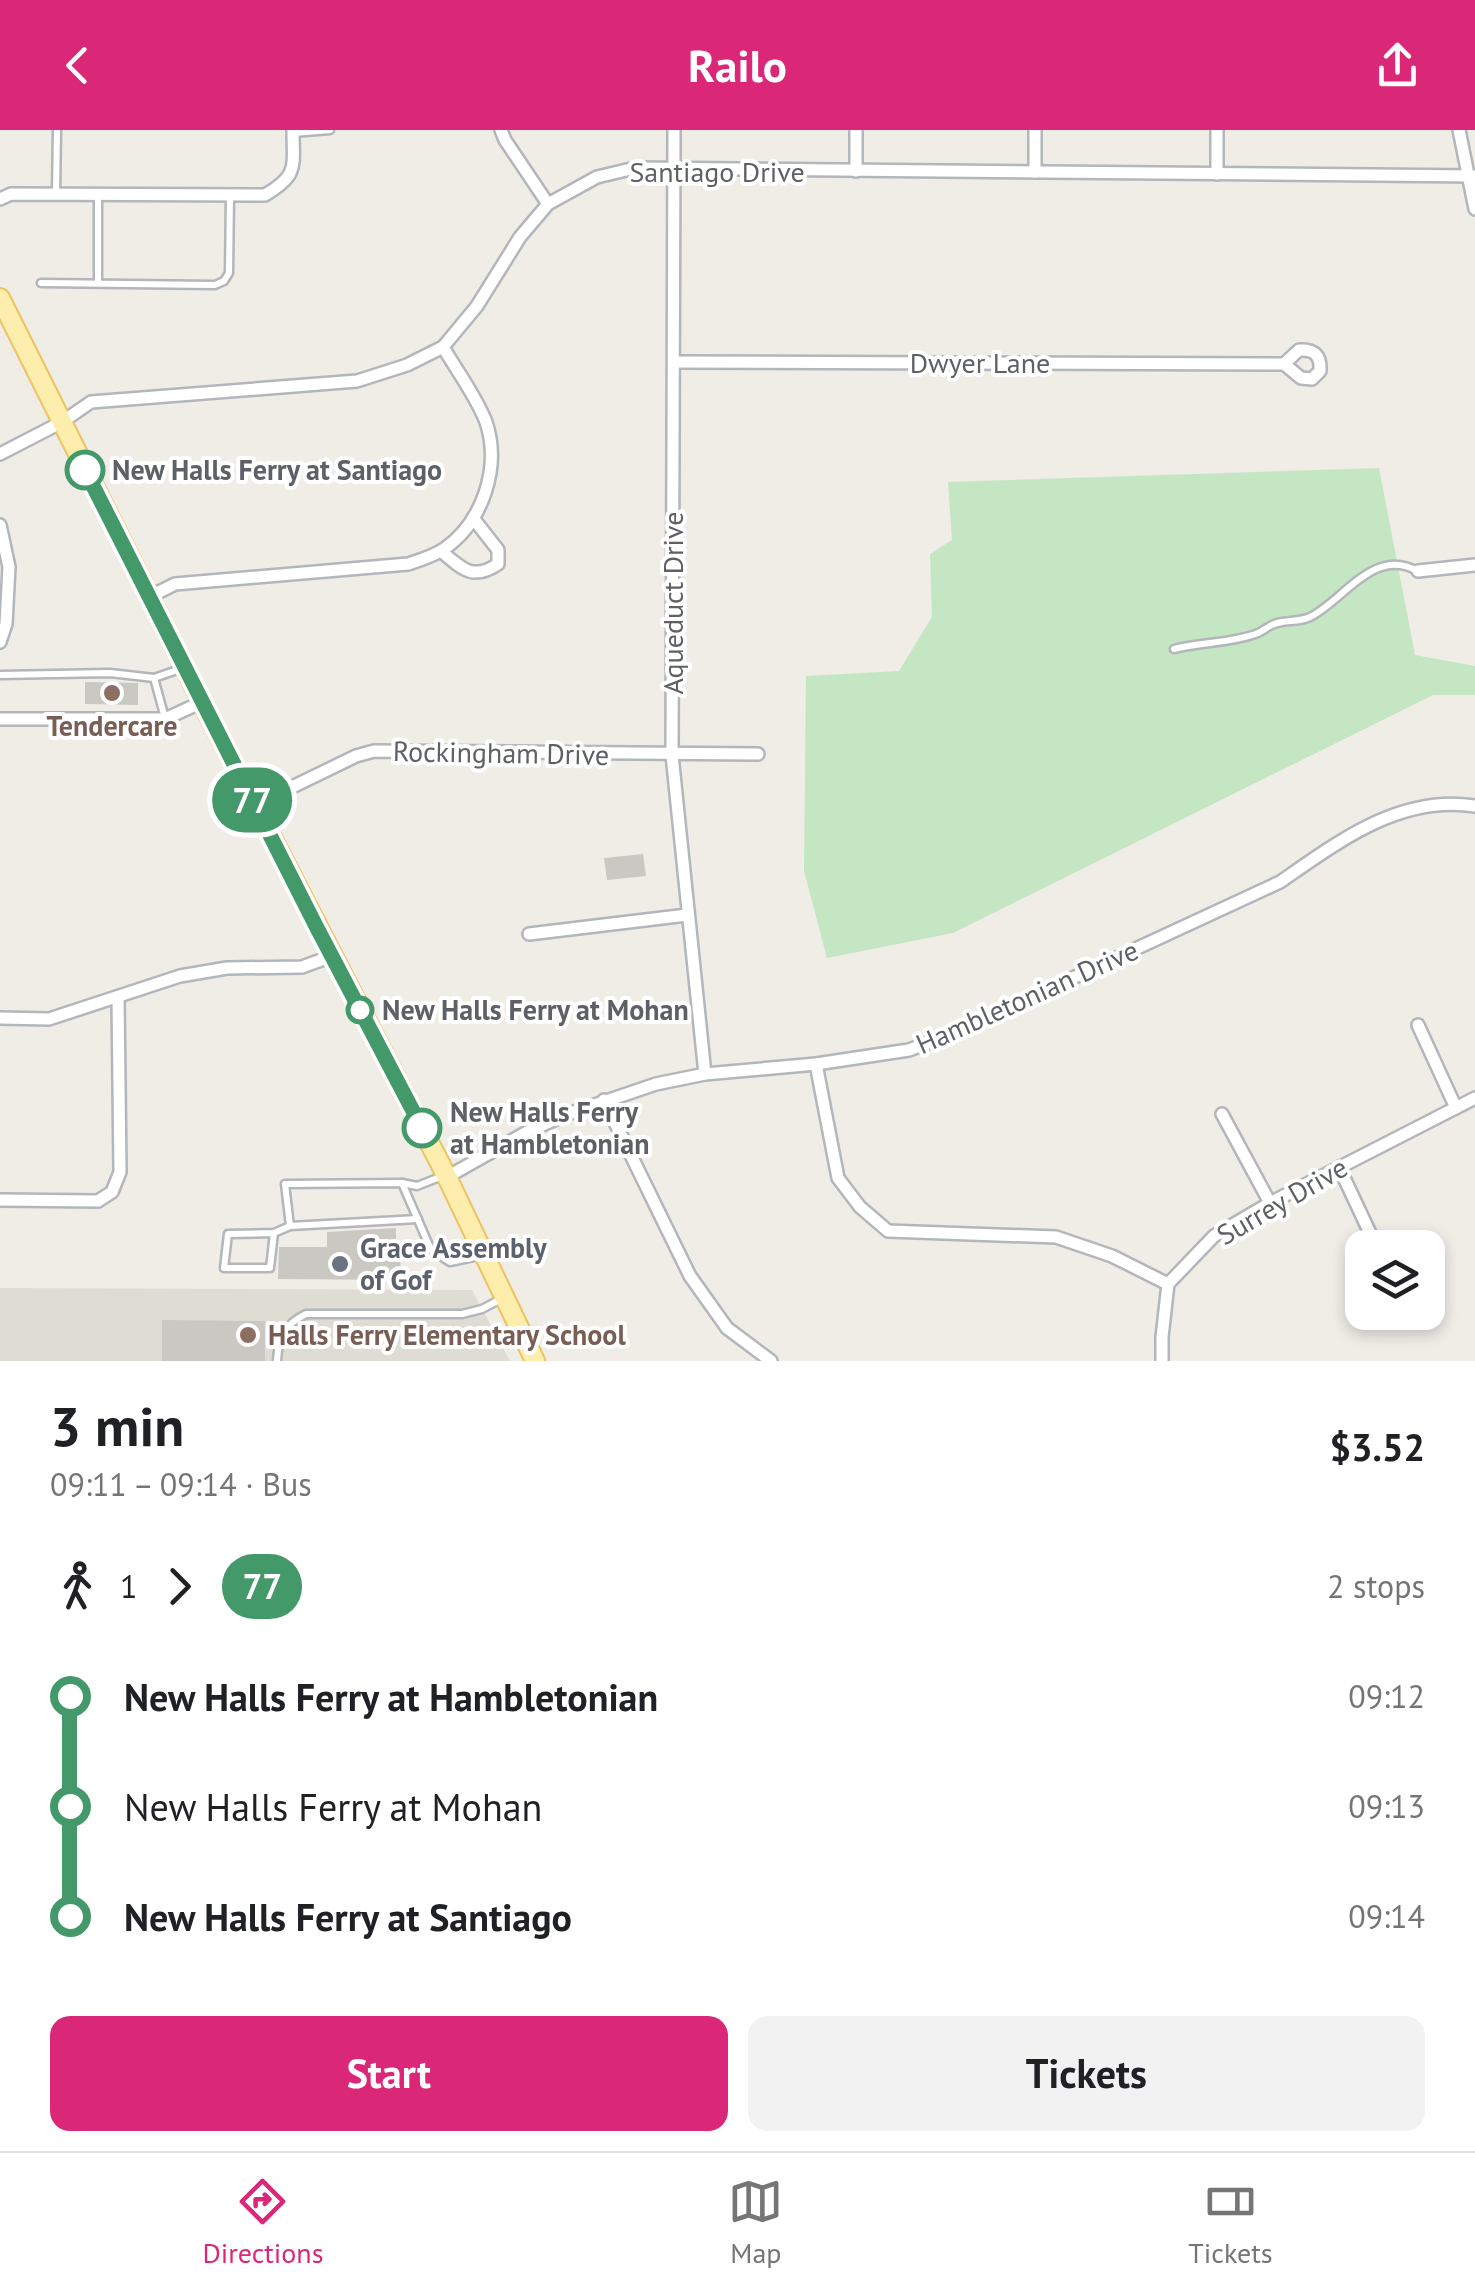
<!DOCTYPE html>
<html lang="en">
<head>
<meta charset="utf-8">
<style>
	body { margin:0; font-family:"PT Sans",sans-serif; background:#f2f2f2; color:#202124; height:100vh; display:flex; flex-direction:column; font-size:38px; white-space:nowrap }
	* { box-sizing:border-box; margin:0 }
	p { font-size:32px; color:#757577 }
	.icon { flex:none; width:55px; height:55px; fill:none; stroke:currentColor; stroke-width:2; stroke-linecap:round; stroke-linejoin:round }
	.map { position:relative; height:1231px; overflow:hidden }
	.drawer { display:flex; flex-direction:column; background:#fff; flex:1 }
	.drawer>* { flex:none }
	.badge { padding:0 20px; border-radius:32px; font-size:35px; line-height:65px }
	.fabs { position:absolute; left:1345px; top:1100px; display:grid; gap:20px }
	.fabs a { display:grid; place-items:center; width:100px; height:100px; border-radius:20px; background:#fff; box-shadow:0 5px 15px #0003; font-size:50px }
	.map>.badge { position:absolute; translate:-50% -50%; box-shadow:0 0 0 5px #fff }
	.legs { display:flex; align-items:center; gap:15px; height:110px; padding:0 50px; font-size:32px }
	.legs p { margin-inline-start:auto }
	.summary { display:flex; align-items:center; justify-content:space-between; height:170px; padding:0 50px }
	h1 { font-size:55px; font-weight:700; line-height:75px }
	.primary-button { display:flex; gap:20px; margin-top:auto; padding:20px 50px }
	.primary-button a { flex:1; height:115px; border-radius:20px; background:#db2777; color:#fff; font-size:40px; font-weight:700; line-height:115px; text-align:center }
	.primary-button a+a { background:#f2f2f2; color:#202124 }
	ul { padding:0 50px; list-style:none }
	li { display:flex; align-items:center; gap:35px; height:110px; font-size:38px }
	li i { display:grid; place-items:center; width:15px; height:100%; margin:0 12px; background:currentColor }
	li i::after { content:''; width:25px; height:25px; margin:-12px; border:8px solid; border-radius:50%; background:#fff }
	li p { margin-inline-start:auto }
	li:first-child i { background:linear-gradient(#0000 50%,currentColor 0) }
	li:last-child i { background:linear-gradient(currentColor 50%,#0000 0) }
	header { display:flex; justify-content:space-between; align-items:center; height:130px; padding:0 50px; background:#db2777; color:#fff; font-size:45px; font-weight:700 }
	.tabs { display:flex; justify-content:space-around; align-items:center; height:140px; border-top:2px solid #e0e0e0; background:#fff; font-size:28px; color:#757577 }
	.tabs a { display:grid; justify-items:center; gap:5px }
	.tabs .on { color:#db2777 }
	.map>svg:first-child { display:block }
	.education { fill:#dfdcd4 }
	.green { fill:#c4e6c3 }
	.building { fill:#cac8c3 }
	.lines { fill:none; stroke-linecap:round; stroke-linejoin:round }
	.service-casing { stroke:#b3b6ba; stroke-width:11 }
	.minor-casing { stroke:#b3b6ba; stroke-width:16 }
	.primary-casing { stroke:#eec25f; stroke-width:22 }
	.service { stroke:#fff; stroke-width:6 }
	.minor { stroke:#fff; stroke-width:11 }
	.primary { stroke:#fdeead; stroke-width:18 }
	.line-1-casing { stroke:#fff; stroke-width:22 }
	.line-1 { stroke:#44996b; stroke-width:15 }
	.stop-1-dot { fill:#fff; stroke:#44996b; stroke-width:5 }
	.education-dot { fill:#8d6e63; stroke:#fff; stroke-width:4 }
	.worship-dot { fill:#6b7280; stroke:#fff; stroke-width:4 }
	.labels { text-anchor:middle; stroke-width:8; stroke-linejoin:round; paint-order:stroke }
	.street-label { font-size:28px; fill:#5d6166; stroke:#fff }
	.stop-label { font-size:28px; font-weight:bold; fill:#5d6166; stroke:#fff; text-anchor:start }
	.education-label { font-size:28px; font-weight:bold; fill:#785e54; stroke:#fff }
	.worship-label { font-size:28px; font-weight:bold; fill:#5b616d; stroke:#fff; text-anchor:start }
</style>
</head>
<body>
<header><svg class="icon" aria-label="back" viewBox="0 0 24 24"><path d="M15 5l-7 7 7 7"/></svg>Railo<svg class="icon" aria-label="share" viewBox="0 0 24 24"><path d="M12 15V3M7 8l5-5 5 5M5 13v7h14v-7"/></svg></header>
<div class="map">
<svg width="1475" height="1231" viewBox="0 0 1475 1231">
	<rect width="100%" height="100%" fill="#efede6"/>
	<polygon class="education" points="0,1158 472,1160 510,1231 0,1231"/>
	<polygon class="green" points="1379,338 1415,525 1475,536 1475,565 1433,565 953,803 827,828 804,741 806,546 899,541 932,487 930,424 952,410 948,352"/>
	<g class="building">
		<polygon points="85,552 138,553 138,575 85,574"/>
		<polygon points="643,724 646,746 607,750 604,728"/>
		<polygon points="396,1098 396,1117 401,1118 400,1150 278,1149 279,1117 327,1117 327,1102"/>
		<polygon points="162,1190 265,1191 265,1231 162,1231"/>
	</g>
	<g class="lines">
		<defs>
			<g id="service">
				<polyline points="293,3 330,0"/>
				<polyline points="56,63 57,0"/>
				<polyline points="98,64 98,152"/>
				<polyline points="41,153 215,155 224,151 229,143 230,66"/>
				<path d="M1174,519C1201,512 1233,513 1258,503C1263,501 1267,497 1272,495C1283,489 1298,493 1310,487C1342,472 1374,416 1417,441"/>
				<polyline points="0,545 110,543 154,548"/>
				<polyline points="165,588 154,548 183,538"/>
				<polyline points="402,1053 431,1120 450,1132 483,1125"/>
				<polyline points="418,1089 290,1096 285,1054 402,1053 417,1056 445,1045"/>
				<polyline points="274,1103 270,1138 224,1138 228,1104 274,1103 290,1096"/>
				<path d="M277,1231C278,1208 285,1194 306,1184H462L482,1179L503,1168"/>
			</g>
			<g id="minor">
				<polyline points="501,0 505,10 548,74"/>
				<polyline points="674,0 672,625 705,944"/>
				<polyline points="1459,0 1475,79"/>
				<polyline points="856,41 856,0"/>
				<polyline points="1035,42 1035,0"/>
				<polyline points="1217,44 1217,0"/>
				<path d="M0,69L11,64L265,65C299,45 293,37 293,0"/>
				<path d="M675,232L1284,234L1299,220C1314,219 1321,225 1320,241L1312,249L1301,248L1284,234"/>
				<polyline points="0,324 62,292 91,272 357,251 407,235 443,217 477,176 520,107 548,74 597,47 635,38 1475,46"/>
				<polyline points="0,395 9,437 6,494 0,512"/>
				<path d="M441,421C462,439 473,451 498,434V420L473,388"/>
				<polyline points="1418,441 1475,435"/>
				<path d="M149,467L175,454L408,434C420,430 434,426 444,419C483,392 501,337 486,292C476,266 457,241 443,217"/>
				<polyline points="0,589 165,589 202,572"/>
				<polyline points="255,675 356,626 374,621 758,624"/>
				<polyline points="529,804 687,785"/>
				<polyline points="0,888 49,889 180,846 227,838 302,837 332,826"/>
				<polyline points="1418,895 1456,978"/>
				<polyline points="816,934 838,1048 860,1077 888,1101 1056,1107 1112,1126 1168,1154"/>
				<polyline points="604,970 690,1146 727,1198 771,1231"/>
				<polyline points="1222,984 1270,1073"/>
				<polyline points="1339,1037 1377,1118"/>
				<path d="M447,1047L527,1002L565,985L656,954L705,944L816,934L909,920L954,903L1280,752C1338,712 1400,664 1475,676"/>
				<polyline points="0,1070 98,1071 112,1062 120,1042 118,867"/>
				<polyline points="1162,1231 1162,1207 1168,1154 1214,1106 1270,1073 1475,968"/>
			</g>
			<polyline id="primary" points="0,168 202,572 446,1045 535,1231"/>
		</defs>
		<use href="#service" class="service-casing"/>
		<use href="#minor" class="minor-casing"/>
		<use href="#primary" class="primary-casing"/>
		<use href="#service" class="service"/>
		<use href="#minor" class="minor"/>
		<use href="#primary" class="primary"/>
	</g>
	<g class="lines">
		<defs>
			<polyline id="line-1" points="85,340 316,796 422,998"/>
		</defs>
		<use href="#line-1" class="line-1-casing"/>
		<use href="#line-1" class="line-1"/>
	</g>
	<g class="stop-1-dot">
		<circle cx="85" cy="340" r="18"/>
		<circle cx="360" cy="880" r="12"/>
		<circle cx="422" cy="998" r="18"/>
	</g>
	<g class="education-dot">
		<circle cx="112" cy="563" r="10"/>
		<circle cx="248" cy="1205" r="10"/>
	</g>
	<circle class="worship-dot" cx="340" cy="1134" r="10"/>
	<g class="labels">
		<g class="street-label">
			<text x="717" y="52">Santiago Drive</text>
			<text x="980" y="243">Dwyer Lane</text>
			<text transform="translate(673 473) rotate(-90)" y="10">Aqueduct Drive</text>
			<text transform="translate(501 623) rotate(1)" y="10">Rockingham Drive</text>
			<text transform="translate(1027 867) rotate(-24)" y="10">Hambletonian Drive</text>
			<text transform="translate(1282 1071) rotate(-30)" y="10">Surrey Drive</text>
		</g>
		<g class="stop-label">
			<text x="112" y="350">New Halls Ferry at Santiago</text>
			<text x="382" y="890">New Halls Ferry at Mohan</text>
			<text x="450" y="992">New Halls Ferry<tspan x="450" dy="32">at Hambletonian</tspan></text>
		</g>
		<g class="education-label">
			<text x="112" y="606">Tendercare</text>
			<text x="268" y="1215" text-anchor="start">Halls Ferry Elementary School</text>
		</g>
		<g class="worship-label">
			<text x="360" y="1128">Grace Assembly<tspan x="360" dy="32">of Gof</tspan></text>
		</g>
	</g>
</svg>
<div class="fabs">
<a><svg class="icon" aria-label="layers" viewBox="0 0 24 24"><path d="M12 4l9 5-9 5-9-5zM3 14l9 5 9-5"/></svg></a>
</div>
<b class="badge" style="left:252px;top:670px;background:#44996b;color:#fff">77</b>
</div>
<section class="drawer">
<div class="summary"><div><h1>3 min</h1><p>09:11 – 09:14 · Bus</p></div><b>$3.52</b></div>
<div class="legs"><svg class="icon" aria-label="walk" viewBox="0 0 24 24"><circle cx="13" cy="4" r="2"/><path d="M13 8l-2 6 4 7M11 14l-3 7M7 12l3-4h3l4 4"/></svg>1<svg class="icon" aria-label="forward" viewBox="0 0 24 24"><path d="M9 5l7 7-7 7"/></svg><b class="badge" style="background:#44996b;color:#fff">77</b><p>2 stops</p></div>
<ul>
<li><i style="color:#44996b"></i><b>New Halls Ferry at Hambletonian</b><p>09:12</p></li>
<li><i style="color:#44996b"></i><span>New Halls Ferry at Mohan</span><p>09:13</p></li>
<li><i style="color:#44996b"></i><b>New Halls Ferry at Santiago</b><p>09:14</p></li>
</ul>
<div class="primary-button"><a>Start</a><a>Tickets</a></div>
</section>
<nav class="tabs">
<a class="on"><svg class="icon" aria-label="directions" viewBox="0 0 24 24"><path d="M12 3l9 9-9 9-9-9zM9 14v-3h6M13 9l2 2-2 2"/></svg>Directions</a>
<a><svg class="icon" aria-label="map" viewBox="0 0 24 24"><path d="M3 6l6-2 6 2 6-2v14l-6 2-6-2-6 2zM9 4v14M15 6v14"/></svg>Map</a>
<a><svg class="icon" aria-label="tickets" viewBox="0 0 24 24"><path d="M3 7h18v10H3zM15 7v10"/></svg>Tickets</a>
</nav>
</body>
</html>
